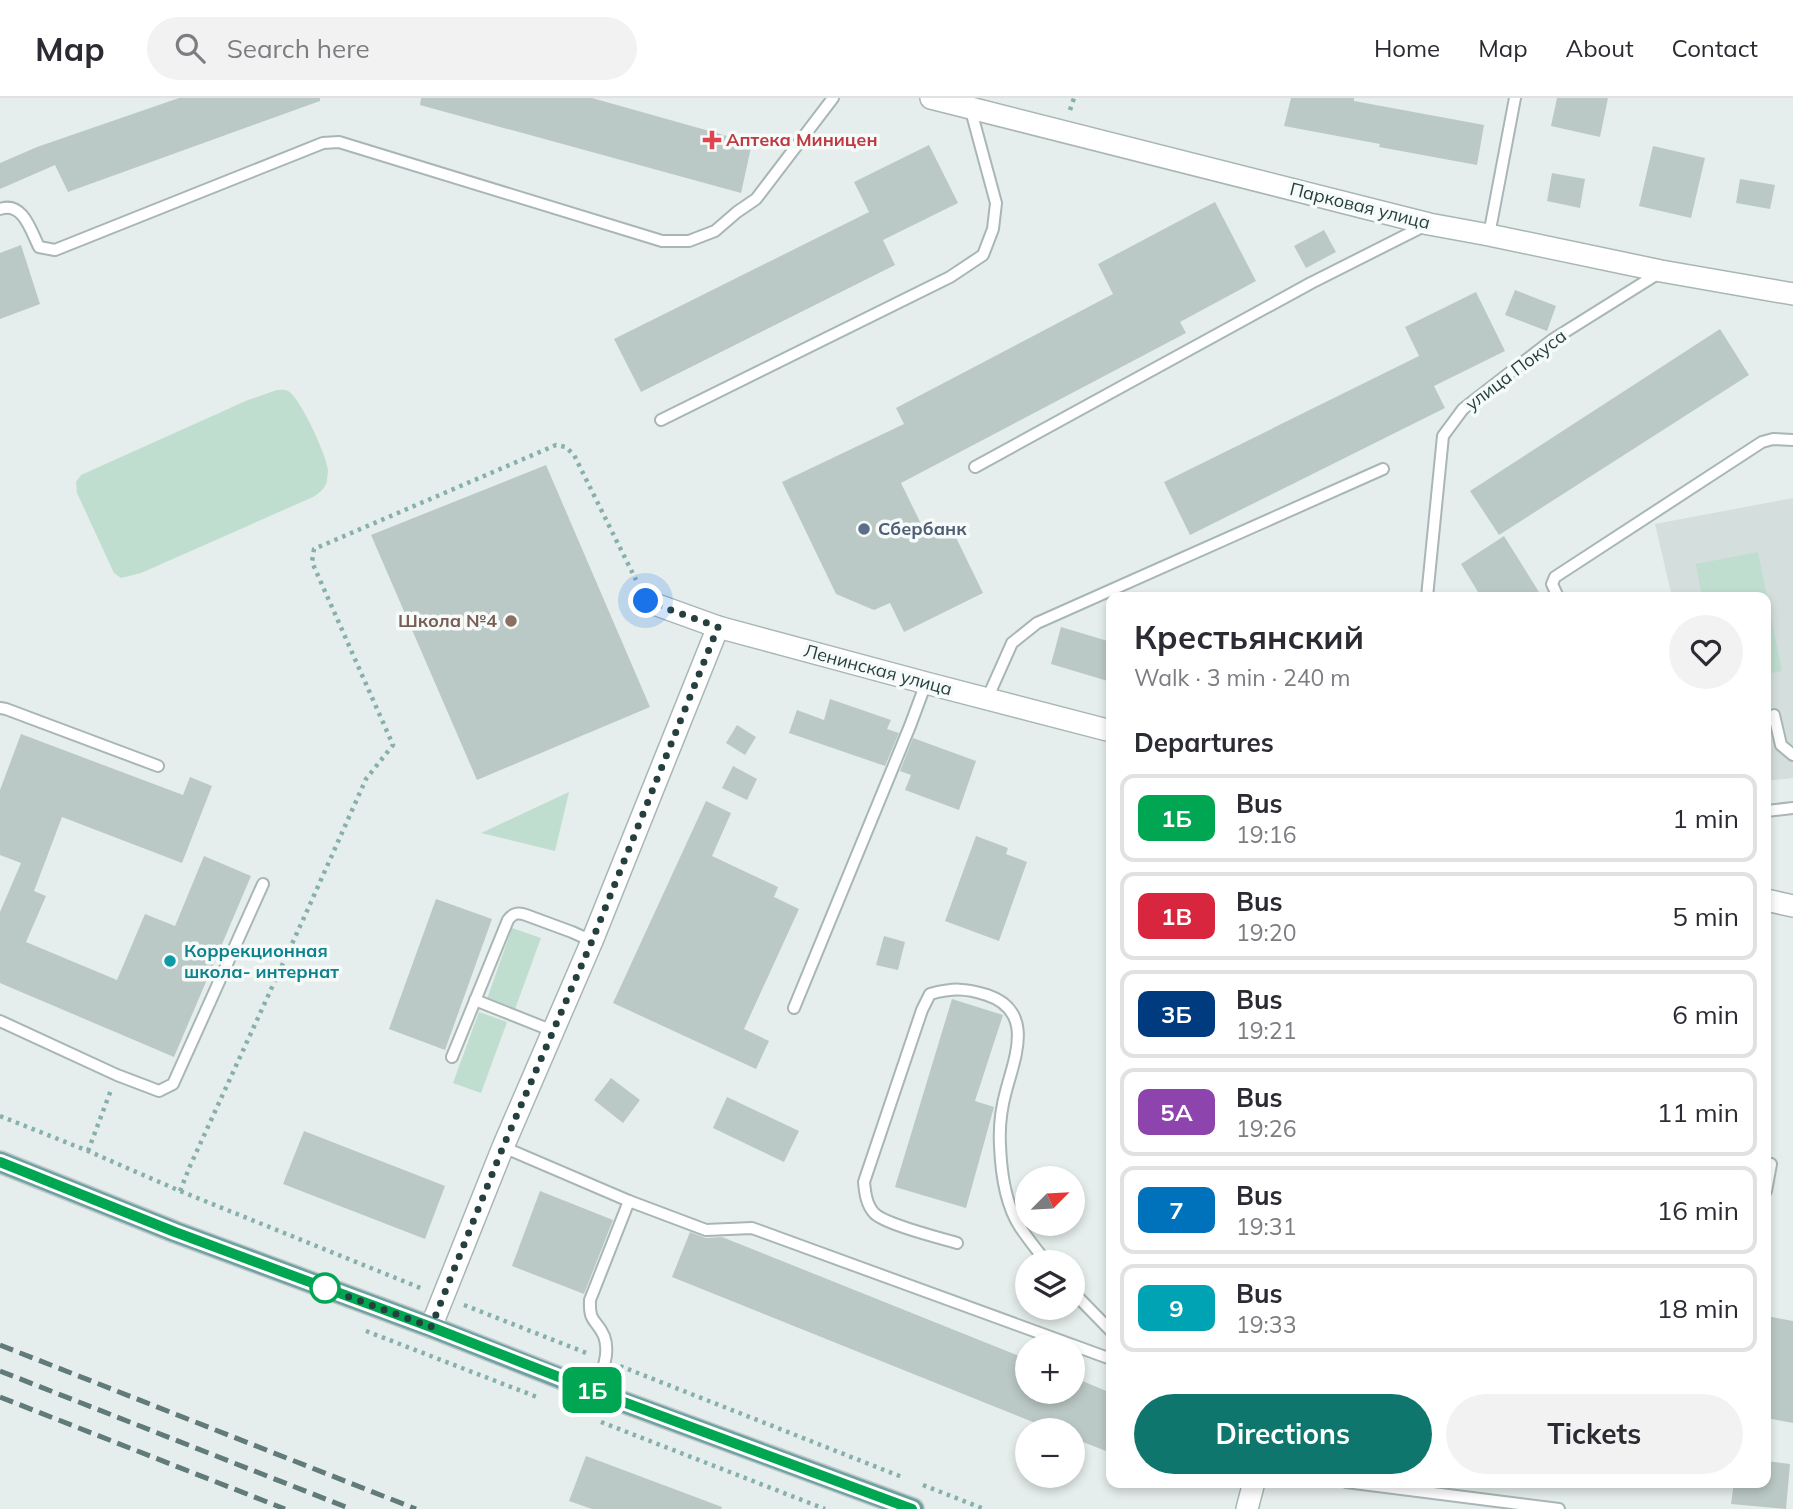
<!DOCTYPE html>
<html lang="en">
<head>
<meta charset="utf-8">
<style>
	body { margin:0; font-family:Mulish,sans-serif; background:#f2f2f3; color:#2b2b33; height:100vh; display:flex; flex-direction:column; font-size:26px; white-space:nowrap }
	* { box-sizing:border-box; margin:0 }
	p { font-size:23px; color:#7c7c81 }
	.icon { flex:none; width:38px; height:38px; fill:none; stroke:currentColor; stroke-width:2; stroke-linecap:round; stroke-linejoin:round }
	.map { position:relative; flex:1; overflow:hidden }
	.details { position:absolute; left:1106px; top:494px; width:665px; height:896px; display:flex; flex-direction:column; background:#fff; border-radius:14px; box-shadow:0 4px 10px #0003 }
	.details>* { flex:none }
	.badge { padding:0 14px; border-radius:10px; font-size:24px; line-height:46px }
	.needle { width:46px; rotate:66deg }
	.fabs { position:absolute; left:1015px; top:1068px; display:grid; gap:14px }
	.fabs a { display:grid; place-items:center; width:70px; height:70px; border-radius:50%; background:#fff; box-shadow:0 4px 10px #0003; font-size:35px }
	.you { position:absolute; width:35px; height:35px; margin:-18px; border:5px solid #fff; border-radius:50%; background:#1a73e8; box-shadow:0 0 0 10px #1a73e833 }
	.map>.badge { position:absolute; translate:-50% -50%; box-shadow:0 0 0 4px #fff }
	h2 { padding:0 28px; font-size:26px; line-height:63px }
	.round { display:grid; place-items:center; flex:none; width:74px; height:74px; border-radius:37px; background:#f2f2f3 }
	.overview { display:flex; align-items:center; justify-content:space-between; height:119px; padding:0 28px }
	h1 { font-size:33px; font-weight:700; line-height:52px }
	.action { display:flex; gap:14px; margin-top:auto; padding:14px 28px }
	.action a { flex:1; height:80px; border-radius:42px; background:#0f766e; color:#fff; font-size:28px; font-weight:700; line-height:80px; text-align:center }
	.action a+a { background:#f2f2f3; color:#2b2b33 }
	ul { padding:0; list-style:none }
	li { display:flex; align-items:center; gap:21px; height:88px; margin:0 14px 10px; padding:0 14px; border:4px solid #e1e1e2; border-radius:14px }
	li div { flex:1 }
	li b { display:block; font-size:26px }
	li em { font-style:normal }
	li .badge { min-width:77px; font-weight:700; text-align:center }
	header { display:flex; align-items:center; gap:42px; box-sizing:border-box; height:98px; padding:0 35px; background:#fff; border-bottom:2px solid #e1e1e2 }
	header strong { font-size:33px }
	nav { display:flex; gap:38px; margin-inline-start:auto; font-size:24px }
	.search { width:490px; height:63px; background:#f2f2f3; display:flex; align-items:center; gap:18px; box-sizing:border-box; padding:0 24px; border-radius:38px; color:#7c7c81; font-size:26px }
	.map>svg:first-child { display:block }
	.built { fill:#d4dedc }
	.green { fill:#bfdecf }
	.building { fill:#bbc9c6 }
	.lines { fill:none; stroke-linecap:round; stroke-linejoin:round }
	.lane-casing { stroke:#a8b6b5; stroke-width:14 }
	.street-casing { stroke:#a8b6b5; stroke-width:24 }
	.primary-casing { stroke:#c2cac9; stroke-width:24 }
	.path { stroke:#87b0ad; stroke-width:4.5; stroke-dasharray:3.5 5; stroke-linecap:butt }
	.lane { stroke:#fff; stroke-width:10 }
	.street { stroke:#fff; stroke-width:21 }
	.primary { stroke:#6ca2a1; stroke-width:21 }
	.rail { stroke:#607b7a; stroke-width:5; stroke-dasharray:14 7; stroke-linecap:butt }
	.line-casing { stroke:#fff; stroke-width:16 }
	.line { stroke:#00a651; stroke-width:10 }
	.walk { stroke:#25403f; stroke-width:7; stroke-dasharray:0 12.6 }
	.health-dot { fill:#e0444e; stroke:#f6faf9; stroke-width:2.5 }
	.service-dot { fill:#5c6f8a; stroke:#f6faf9; stroke-width:2.5 }
	.education-dot { fill:#8d6e63; stroke:#f6faf9; stroke-width:2.5 }
	.culture-dot { fill:#0f9aa8; stroke:#f6faf9; stroke-width:2.5 }
	.stop-dot { fill:#fff; stroke:#00a651; stroke-width:3.5 }
	.labels { text-anchor:middle; stroke-width:7; stroke-linejoin:round; paint-order:stroke }
	.health-label { font-size:18px; font-weight:bold; fill:#be3a42; stroke:#f6faf9; text-anchor:start }
	.street-label { font-size:18px; fill:#25403f; stroke:#f6faf9 }
	.service-label { font-size:18px; font-weight:bold; fill:#4e5e75; stroke:#f6faf9; text-anchor:start }
	.education-label { font-size:18px; font-weight:bold; fill:#785e54; stroke:#f6faf9; text-anchor:end }
	.culture-label { font-size:18px; font-weight:bold; fill:#0d838f; stroke:#f6faf9; text-anchor:start }
</style>
</head>
<body>
<header>
<strong>Map</strong>
<div class="search"><svg class="icon" aria-label="search" viewBox="0 0 24 24"><circle cx="10" cy="10" r="6"/><path d="M15 15l6 6"/></svg>Search here</div>
<nav><a>Home</a><a>Map</a><a>About</a><a>Contact</a></nav>
</header>
<div class="map">
<svg width="1793" height="1411" viewBox="0 0 1793 1411">
	<rect width="100%" height="100%" fill="#e5eeec"/>
	<polygon class="built" points="1793,400 1793,680 1766,683 1766,499 1672,499 1655,426"/>
	<g class="green">
		<path d="M277,292C281,292 284,291 288,293C300,299 327,358 328,372C328,373 327,382 327,383C325,391 319,395 313,399L141,475L121,480L114,475L77,395L76,384L81,377L248,302Z"/>
		<polygon points="1758,454 1782,573 1766,576 1766,499 1702,499 1696,466"/>
		<polygon points="569,694 555,753 481,735"/>
		<polygon points="512,830 541,840 515,911 487,901"/>
		<polygon points="479,914 507,924 481,995 453,985"/>
	</g>
	<g class="building">
		<polygon points="179,0 320,0 320,3 68,94 55,67 0,91 0,65 37,49"/>
		<polygon points="421,0 592,0 752,45 741,95 420,7"/>
		<polygon points="1291,0 1354,0 1354,3 1484,27 1477,67 1379,49 1380,46 1284,28"/>
		<polygon points="1557,0 1608,0 1600,39 1551,28"/>
		<polygon points="929,47 958,105 883,142 895,167 641,294 614,241 869,114 854,84"/>
		<polygon points="1653,48 1705,60 1691,120 1639,108"/>
		<polygon points="1552,75 1585,81 1580,110 1547,103"/>
		<polygon points="1740,81 1775,87 1770,111 1736,105"/>
		<polygon points="1215,104 1256,183 1180,224 1186,235 901,385 926,436 949,425 983,495 904,534 890,505 874,512 836,496 782,384 904,326 896,310 1113,196 1098,166"/>
		<polygon points="1324,132 1336,154 1306,170 1294,148"/>
		<polygon points="21,147 40,206 0,221 0,155"/>
		<polygon points="1515,192 1556,208 1547,233 1505,217"/>
		<polygon points="1476,194 1505,253 1434,288 1445,310 1190,437 1164,384 1419,258 1405,229"/>
		<polygon points="1720,231 1749,277 1499,437 1470,393"/>
		<polygon points="546,367 650,609 477,682 371,437"/>
		<polygon points="1504,438 1542,499 1481,499 1461,466"/>
		<polygon points="1061,529 1111,544 1111,584 1051,566"/>
		<polygon points="830,601 891,622 887,631 899,635 885,668 789,635 797,612 824,622"/>
		<polygon points="737,627 756,639 745,657 726,645"/>
		<polygon points="21,636 183,697 190,679 212,688 182,765 62,719 34,793 46,798 26,844 117,882 145,816 175,828 204,758 251,778 174,959 0,885 0,814 21,765 0,757 0,692"/>
		<polygon points="913,640 976,663 959,712 905,692 911,677 900,673"/>
		<polygon points="733,668 757,681 747,702 722,690"/>
		<polygon points="706,703 731,715 712,758 778,789 774,799 799,811 744,931 769,943 756,971 613,905"/>
		<polygon points="976,738 1008,750 1006,756 1027,764 999,843 945,823"/>
		<polygon points="436,801 492,821 445,952 389,931"/>
		<polygon points="884,838 905,844 898,872 876,867"/>
		<polygon points="952,901 1003,917 975,1003 994,1009 966,1110 895,1089"/>
		<polygon points="611,980 640,1002 623,1025 594,1002"/>
		<polygon points="727,999 799,1033 784,1064 713,1030"/>
		<polygon points="304,1033 445,1088 425,1141 283,1086"/>
		<polygon points="540,1093 613,1122 584,1196 512,1168"/>
		<polygon points="690,1134 706,1140 722,1139 1027,1261 1027,1293 1073,1293 1073,1279 1111,1295 1111,1355 1073,1340 1073,1332 1053,1332 672,1179"/>
		<polygon points="1766,1218 1793,1223 1793,1325 1766,1320"/>
		<polygon points="586,1358 722,1409 721,1411 592,1411 569,1403"/>
		<polygon points="1766,1363 1790,1366 1786,1411 1731,1406 1734,1384 1766,1384"/>
	</g>
	<g class="lines">
		<defs>
			<g id="lane">
				<path d="M0,111C23,103 31,133 39,149L55,152L323,45L339,44L662,143H689L715,133L737,114L756,101L833,0"/>
				<polyline points="1489,137 1515,0"/>
				<polyline points="661,322 950,179 983,157 993,131 996,105 970,9"/>
				<polyline points="975,369 1311,185 1426,127"/>
				<polyline points="1427,499 1443,338 1463,311 1552,242 1659,175"/>
				<polyline points="1558,499 1552,486 1555,479 1762,344 1773,341 1793,342"/>
				<polyline points="987,601 1012,545 1037,525 1383,371"/>
				<polyline points="0,610 6,611 158,668"/>
				<polyline points="1774,617 1781,647 1793,657"/>
				<polyline points="1766,713 1793,710"/>
				<polyline points="475,902 553,933"/>
				<polyline points="794,910 910,628 926,585"/>
				<polyline points="0,923 117,977 159,993 173,986 263,786"/>
				<path d="M452,959L508,822C513,815 518,814 526,817L572,834L592,843"/>
				<polyline points="503,1049 629,1103 706,1132 752,1130 1111,1261"/>
				<polyline points="1766,1093 1771,1066"/>
				<path d="M957,1145C940,1140 884,1126 874,1115C866,1106 865,1094 864,1084L922,912L930,896C953,890 965,890 987,897C1035,913 1015,959 1006,993C1001,1011 999,1029 1000,1047C1001,1074 1005,1106 1020,1129C1028,1141 1037,1152 1046,1164"/>
				<polyline points="1073,1194 1111,1233"/>
				<path d="M593,1293C601,1276 611,1257 604,1238C596,1220 589,1226 590,1202L629,1103"/>
				<polyline points="1346,1384 1559,1411"/>
			</g>
			<g id="street">
				<polyline points="931,0 1429,126 1489,137 1661,173 1793,196"/>
				<polyline points="646,503 718,529 926,585 1111,633"/>
				<polyline points="1766,802 1793,808"/>
				<polyline points="431,1229 503,1049 592,843 718,529"/>
				<polyline points="1247,1411 1254,1384"/>
			</g>
			<polyline id="primary" points="0,1064 175,1134 431,1229 593,1293 913,1411"/>
		</defs>
		<use href="#lane" class="lane-casing"/>
		<use href="#street" class="street-casing"/>
		<use href="#primary" class="primary-casing"/>
		<g class="path">
			<polyline points="1070,12 1074,0"/>
			<polyline points="0,1018 88,1053 180,1093 423,1191"/>
			<polyline points="88,1053 111,992"/>
			<polyline points="180,1093 190,1068 307,813 366,681 393,647 312,464 314,451 556,347 566,349 574,357 636,482"/>
			<polyline points="464,1207 589,1256"/>
			<polyline points="366,1233 537,1299"/>
			<polyline points="620,1268 902,1379"/>
			<polyline points="601,1324 825,1411"/>
			<polyline points="923,1387 984,1411"/>
		</g>
		<use href="#lane" class="lane"/>
		<use href="#street" class="street"/>
		<use href="#primary" class="primary"/>
		<g class="rail">
			<polyline points="0,1247 416,1411"/>
			<polyline points="0,1273 351,1411"/>
			<polyline points="0,1299 285,1411"/>
		</g>
	</g>
	<g class="lines">
		<defs>
			<polyline id="line" points="0,1064 175,1134 431,1229 618,1302 912,1411"/>
		</defs>
		<use href="#line" class="line-casing"/>
		<use href="#line" class="line"/>
		<polyline class="walk" points="325,1190 431,1229 503,1049 592,843 718,529 646,503"/>
	</g>
	<path class="health-dot" d="M708.5 31.5h7v7h7v7h-7v7h-7v-7h-7v-7h7z"/>
	<circle class="service-dot" cx="864" cy="431" r="7"/>
	<circle class="education-dot" cx="511" cy="523" r="7"/>
	<circle class="culture-dot" cx="170" cy="863" r="7"/>
	<circle class="stop-dot" cx="325" cy="1190" r="14"/>
	<g class="labels">
		<g class="health-label">
			<text x="726" y="48">Аптека Миницен</text>
		</g>
		<g class="street-label">
			<text transform="translate(1360 108) rotate(14)" y="6">Парковая улица</text>
			<text transform="translate(1516 272) rotate(-37)" y="6">улица Покуса</text>
			<text transform="translate(878 572) rotate(15)" y="6">Ленинская улица</text>
		</g>
		<g class="service-label">
			<text x="878" y="437">Сбербанк</text>
		</g>
		<g class="education-label">
			<text x="497" y="529">Школа №4</text>
		</g>
		<g class="culture-label">
			<text x="184" y="859">Коррекционная<tspan x="184" dy="21">школа- интернат</tspan></text>
		</g>
	</g>
</svg>
<div class="fabs">
<a><svg class="needle" viewBox="-14 -14 28 28"><path d="M0-13l5 13h-10z" fill="#e53935"/><path d="M0 13l5-13h-10z" fill="#7c7c81"/></svg></a>
<a><svg class="icon" aria-label="layers" viewBox="0 0 24 24"><path d="M12 4l9 5-9 5-9-5zM3 14l9 5 9-5"/></svg></a>
<a>+</a>
<a>−</a>
</div>
<div class="you" style="left:646px;top:503px"></div>
<b class="badge" style="left:592px;top:1292px;background:#00a651;color:#fff">1Б</b>
<section class="details">
<div class="overview"><div><h1>Крестьянский</h1><p>Walk · 3 min · 240 m</p></div><a class="round"><svg class="icon" aria-label="heart" viewBox="0 0 24 24"><path d="M12 20l-8-8c-3-5 5-10 8-4 3-6 11-1 8 4z"/></svg></a></div>
<h2>Departures</h2>
<ul>
<li><span class="badge" style="background:#00a651;color:#fff">1Б</span><div><b>Bus</b><p>19:16</p></div><em>1 min</em></li>
<li><span class="badge" style="background:#d7263d;color:#fff">1В</span><div><b>Bus</b><p>19:20</p></div><em>5 min</em></li>
<li><span class="badge" style="background:#003b80;color:#fff">3Б</span><div><b>Bus</b><p>19:21</p></div><em>6 min</em></li>
<li><span class="badge" style="background:#8e44ad;color:#fff">5А</span><div><b>Bus</b><p>19:26</p></div><em>11 min</em></li>
<li><span class="badge" style="background:#0072bc;color:#fff">7</span><div><b>Bus</b><p>19:31</p></div><em>16 min</em></li>
<li><span class="badge" style="background:#00a3b4;color:#fff">9</span><div><b>Bus</b><p>19:33</p></div><em>18 min</em></li>
</ul>
<div class="action"><a>Directions</a><a>Tickets</a></div>
</section>
</div>
</body>
</html>
